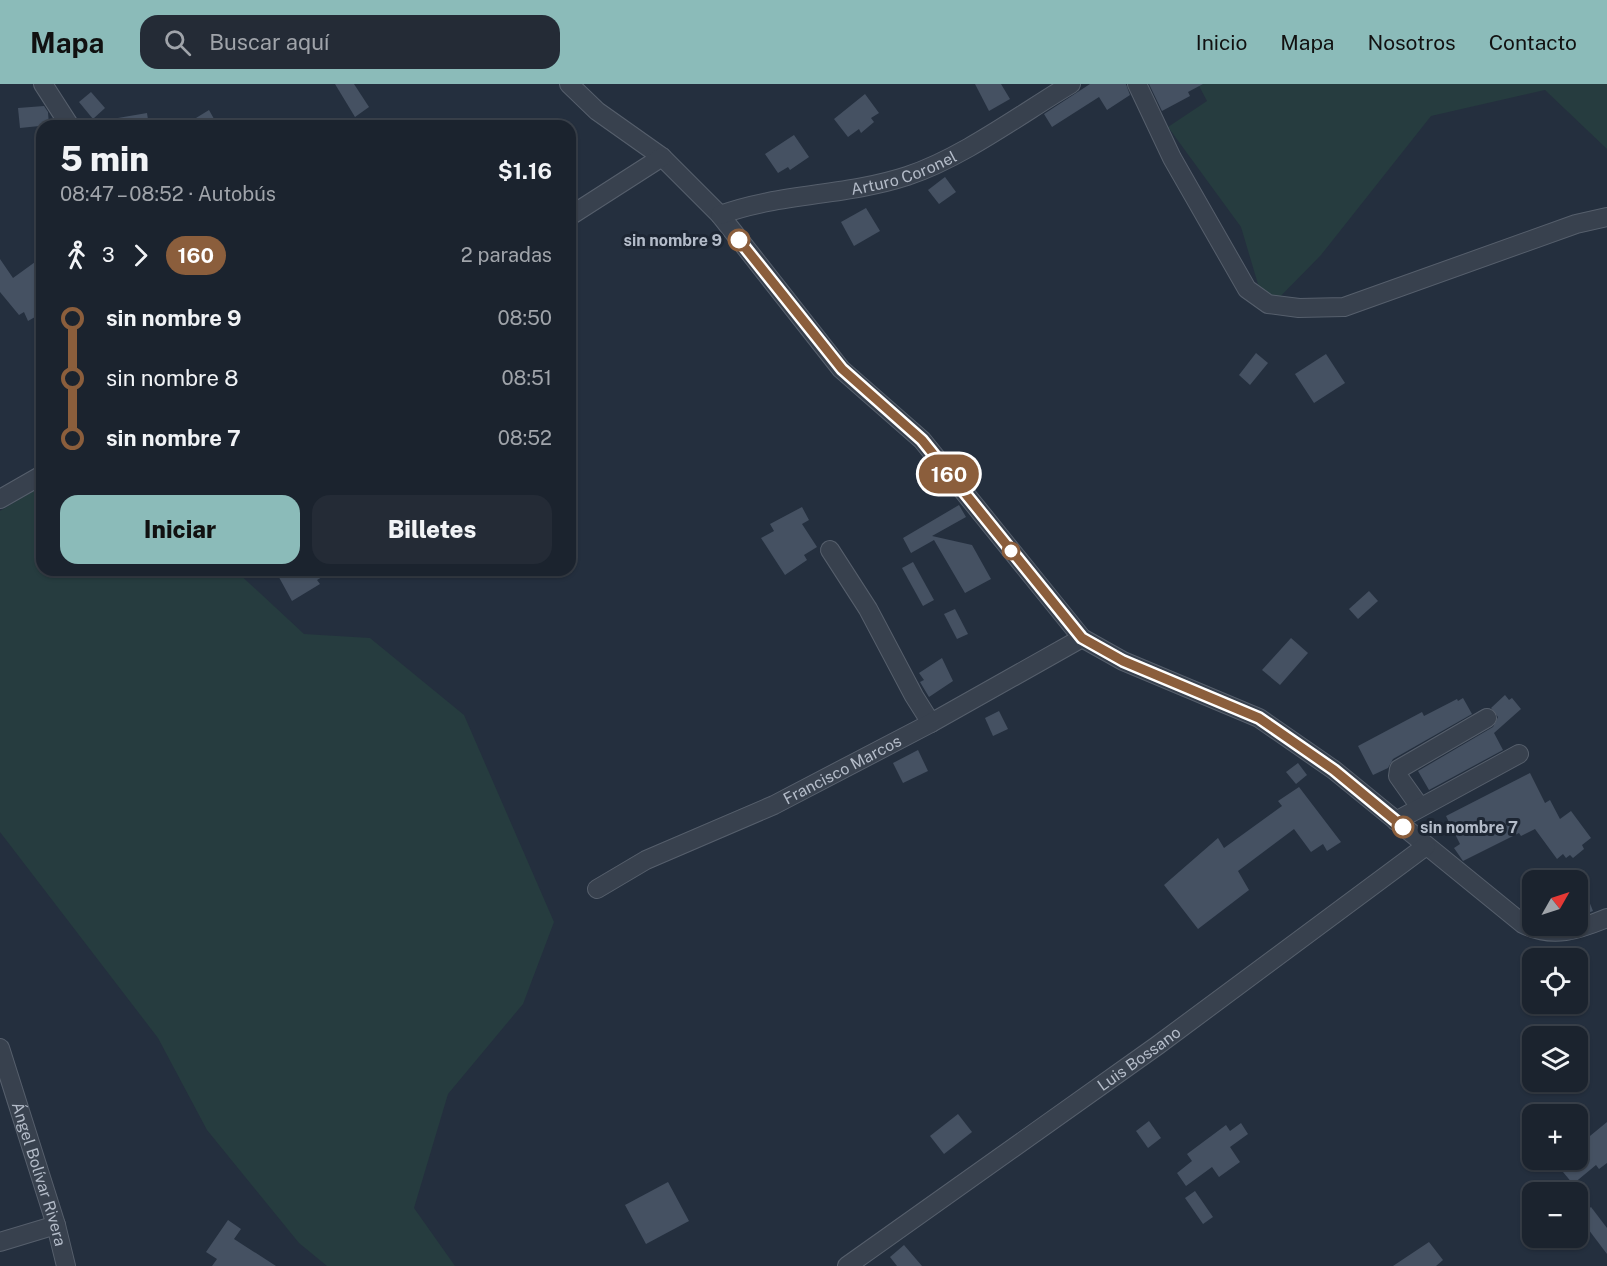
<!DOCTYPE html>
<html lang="es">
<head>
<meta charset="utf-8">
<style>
	body { margin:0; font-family:"Public Sans",sans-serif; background:#242b36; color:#f1f3f6; height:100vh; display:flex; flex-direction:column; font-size:22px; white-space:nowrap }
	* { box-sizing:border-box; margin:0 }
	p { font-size:20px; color:#a0a4aa }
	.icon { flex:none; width:33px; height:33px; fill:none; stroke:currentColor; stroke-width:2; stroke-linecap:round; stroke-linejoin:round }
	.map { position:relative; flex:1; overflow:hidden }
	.sheet { position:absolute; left:36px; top:36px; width:540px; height:456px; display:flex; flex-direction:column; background:#1b232e; border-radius:18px; box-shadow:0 2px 4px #0004,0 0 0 2px #39404a }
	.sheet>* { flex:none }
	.badge { padding:0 12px; border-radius:20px; font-size:21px; line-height:39px }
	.needle { width:39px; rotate:51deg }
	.controls { position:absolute; left:1522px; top:786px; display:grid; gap:12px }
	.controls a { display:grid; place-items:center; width:66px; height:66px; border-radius:12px; background:#1b232e; box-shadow:0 2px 4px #0004,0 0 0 2px #39404a; font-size:30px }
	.map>.badge { position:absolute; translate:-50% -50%; box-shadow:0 0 0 3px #fff }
	.legs { display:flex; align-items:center; gap:9px; height:66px; padding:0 24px; font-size:20px }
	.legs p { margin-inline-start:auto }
	.summary { display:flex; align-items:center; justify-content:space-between; height:102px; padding:0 24px }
	h1 { font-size:33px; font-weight:800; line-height:45px }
	.primary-button { display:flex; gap:12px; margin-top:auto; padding:12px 24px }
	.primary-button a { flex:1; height:69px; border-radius:18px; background:#8bbbb9; color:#111; font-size:24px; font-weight:800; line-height:69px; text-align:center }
	.primary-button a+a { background:#242b36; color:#f1f3f6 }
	ul { padding:0 24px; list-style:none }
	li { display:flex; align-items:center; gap:21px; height:60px; font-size:22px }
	li i { display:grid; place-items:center; width:9px; height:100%; margin:0 8px; background:currentColor }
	li i::after { content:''; width:15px; height:15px; margin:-8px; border:4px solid; border-radius:50%; background:#1b232e }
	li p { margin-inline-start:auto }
	li:first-child i { background:linear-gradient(#0000 50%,currentColor 0) }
	li:last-child i { background:linear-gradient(currentColor 50%,#0000 0) }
	header { display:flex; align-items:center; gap:36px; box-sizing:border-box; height:84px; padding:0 30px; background:#8bbbb9; color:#111 }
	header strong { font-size:28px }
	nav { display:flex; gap:33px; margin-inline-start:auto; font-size:21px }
	.search { width:420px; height:54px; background:#242b36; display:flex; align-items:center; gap:15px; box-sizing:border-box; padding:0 21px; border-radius:18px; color:#a0a4aa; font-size:22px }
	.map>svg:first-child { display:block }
	.green { fill:#263c3f }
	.building { fill:#455162 }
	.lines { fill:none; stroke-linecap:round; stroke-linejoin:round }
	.minor-casing { stroke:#565f6c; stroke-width:20 }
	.minor { stroke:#38414e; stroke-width:18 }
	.line-1-casing { stroke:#fff; stroke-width:14 }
	.line-1 { stroke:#8b5e3c; stroke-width:9 }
	.stop-1-dot { fill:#fff; stroke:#8b5e3c; stroke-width:3 }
	.labels { text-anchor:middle; stroke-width:6; stroke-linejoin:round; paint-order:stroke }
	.street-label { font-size:16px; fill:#b4bcc9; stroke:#1d2633 }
	.stop-label { font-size:16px; font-weight:bold; fill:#b4bcc9; stroke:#1d2633; text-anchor:end }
</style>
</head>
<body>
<header>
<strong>Mapa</strong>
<div class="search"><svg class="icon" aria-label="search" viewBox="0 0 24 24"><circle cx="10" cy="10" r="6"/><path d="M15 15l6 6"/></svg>Buscar aquí</div>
<nav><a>Inicio</a><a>Mapa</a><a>Nosotros</a><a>Contacto</a></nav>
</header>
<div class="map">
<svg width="1607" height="1182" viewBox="0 0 1607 1182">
	<rect width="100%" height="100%" fill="#242f3e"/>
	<g class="green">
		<polygon points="1198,0 1607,0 1607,65 1545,6 1431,32 1321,171 1266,227 1241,143 1168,43 1207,17"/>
		<polygon points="42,402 42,486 235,486 304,550 370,554 464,631 554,838 523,920 448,1010 414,1124 455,1182 327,1182 299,1159 207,1046 158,954 0,748 0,427"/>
	</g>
	<g class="building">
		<polygon points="335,0 354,0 369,23 355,33"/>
		<polygon points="975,0 1001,0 1010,15 989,27"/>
		<polygon points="1090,0 1126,0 1130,11 1107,26 1099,13 1052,43 1044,30"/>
		<polygon points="1149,0 1203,0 1188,8 1190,12 1162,27"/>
		<polygon points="91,8 105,24 93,35 79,18"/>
		<polygon points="865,10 879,29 871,34 874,38 861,49 859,45 848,53 834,35"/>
		<polygon points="44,22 48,28 49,41 20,44 18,24"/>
		<polygon points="209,26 218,42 183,42"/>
		<polygon points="147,29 149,42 112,42 112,35"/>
		<polygon points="794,51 809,73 790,86 788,83 778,89 765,70"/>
		<polygon points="945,93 956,108 939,120 928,106"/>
		<polygon points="866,124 880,147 854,162 841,138"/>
		<polygon points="42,173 42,229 28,237 24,228 19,231 0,208 0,175 13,194"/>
		<polygon points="1256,269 1268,279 1250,301 1239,291"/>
		<polygon points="1326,270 1345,299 1314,319 1295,290"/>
		<polygon points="959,421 966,433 932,452 972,461 991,495 965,509 934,456 911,469 903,454"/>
		<polygon points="802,423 809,436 802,440 817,463 804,471 807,476 785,491 761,454 774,447 770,440"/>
		<polygon points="913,478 934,516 923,522 902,484"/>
		<polygon points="275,486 334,486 317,496 320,500 292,517"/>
		<polygon points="1369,507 1378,517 1358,535 1349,525"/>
		<polygon points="955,525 968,550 957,555 944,530"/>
		<polygon points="1291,554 1308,569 1280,601 1262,586"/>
		<polygon points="942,574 953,597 929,613 920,598 924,596 919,589"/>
		<polygon points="1505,611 1509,616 1512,614 1521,625 1494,649 1503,666 1429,706 1418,687 1493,643 1498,633 1491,624"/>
		<polygon points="1463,614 1472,630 1393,675 1388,684 1373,691 1358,662 1422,628 1424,632 1457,615 1458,617"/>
		<polygon points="999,627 1008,645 993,652 985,634"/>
		<polygon points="918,666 928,687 903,699 893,679"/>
		<polygon points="1298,679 1307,691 1296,700 1286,688"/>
		<polygon points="1530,689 1545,719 1550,716 1560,735 1571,727 1591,754 1582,761 1584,765 1573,774 1570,771 1566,774 1563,770 1557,775 1535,745 1521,752 1519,749 1463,777 1454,764 1460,760 1446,732"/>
		<polygon points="1299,703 1341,758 1327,767 1323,760 1311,768 1294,745 1238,787 1249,806 1198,845 1164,801 1218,754 1224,764 1282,722 1278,717"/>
		<polygon points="1578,790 1593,827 1580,832 1578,828"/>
		<polygon points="958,1030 972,1048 944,1070 930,1052"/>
		<polygon points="1149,1037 1161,1054 1148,1064 1136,1047"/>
		<polygon points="1607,1038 1607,1079 1599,1085 1596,1081 1573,1100 1553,1076 1590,1076 1579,1061"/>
		<polygon points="1241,1039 1248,1050 1230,1063 1240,1078 1219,1093 1212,1083 1186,1102 1177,1089 1192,1077 1187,1070 1226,1041 1230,1047"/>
		<polygon points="668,1098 689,1137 646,1160 625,1121"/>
		<polygon points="1195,1107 1213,1133 1203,1140 1185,1114"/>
		<polygon points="1591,1123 1607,1144 1607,1170 1579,1133"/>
		<polygon points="228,1136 241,1145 234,1155 276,1182 212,1182 217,1175 206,1168"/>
		<polygon points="1429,1158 1443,1176 1436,1182 1393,1182"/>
		<polygon points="904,1161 922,1182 897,1182 890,1173"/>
	</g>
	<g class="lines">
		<defs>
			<g id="minor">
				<polyline points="43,0 70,42"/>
				<path d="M569,0L597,27L662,73L720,131L841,285L922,356L1082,554L1123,577L1259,634L1334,686L1523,840C1553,855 1578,846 1607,834"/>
				<polyline points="1137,0 1172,74 1247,205 1268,220 1299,224 1344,223 1576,140 1607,133"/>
				<path id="s1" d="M720,131C780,109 846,112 907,92C962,74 1021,30 1071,0"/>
				<polyline points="570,132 662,73"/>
				<polyline points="0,415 42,391"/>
				<polyline points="830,466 868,525 914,612 931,639"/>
				<polyline points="1420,723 1398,692 1399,685 1487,634"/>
				<polyline points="1396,737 1519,670"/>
				<path id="s2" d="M597,805L646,776L774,721L931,639L1082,554"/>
				<path id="s3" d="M0,964L56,1141L66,1182"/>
				<polyline points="0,1158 56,1141"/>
				<path id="s4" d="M847,1182L1158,961L1426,762"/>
			</g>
		</defs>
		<use href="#minor" class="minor-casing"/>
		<use href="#minor" class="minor"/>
	</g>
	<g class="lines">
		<defs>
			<polyline id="line-1" points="739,156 842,285 922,356 1082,554 1123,577 1259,634 1334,686 1403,743"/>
		</defs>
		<use href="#line-1" class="line-1-casing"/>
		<use href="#line-1" class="line-1"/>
	</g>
	<g class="stop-1-dot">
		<circle cx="739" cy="156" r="10"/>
		<circle cx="1011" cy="467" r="8"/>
		<circle cx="1403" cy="743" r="10"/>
	</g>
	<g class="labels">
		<g class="street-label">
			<text dy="6" stroke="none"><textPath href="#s1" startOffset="189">Arturo Coronel</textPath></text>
			<text dy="6" stroke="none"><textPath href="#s2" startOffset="273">Francisco Marcos</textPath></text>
			<text dy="6" stroke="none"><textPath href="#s4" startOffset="358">Luis Bossano</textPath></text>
			<text dy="6" stroke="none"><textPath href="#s3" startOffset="132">Ángel Bolívar Rivera</textPath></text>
		</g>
		<g class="stop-label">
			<text x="722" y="162">sin nombre 9</text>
			<text x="1420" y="749" text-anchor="start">sin nombre 7</text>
		</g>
	</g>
</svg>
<div class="controls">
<a><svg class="needle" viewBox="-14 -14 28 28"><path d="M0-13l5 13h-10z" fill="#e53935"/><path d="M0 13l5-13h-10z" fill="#a0a4aa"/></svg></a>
<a><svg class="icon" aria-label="locate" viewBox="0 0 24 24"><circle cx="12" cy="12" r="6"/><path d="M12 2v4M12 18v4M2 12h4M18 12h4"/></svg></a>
<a><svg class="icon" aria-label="layers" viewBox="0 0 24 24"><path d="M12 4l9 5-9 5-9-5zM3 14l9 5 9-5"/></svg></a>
<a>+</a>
<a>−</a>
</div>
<b class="badge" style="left:949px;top:390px;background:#8b5e3c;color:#fff">160</b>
<section class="sheet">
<div class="summary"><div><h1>5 min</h1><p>08:47 – 08:52 · Autobús</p></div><b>$1.16</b></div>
<div class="legs"><svg class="icon" aria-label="walk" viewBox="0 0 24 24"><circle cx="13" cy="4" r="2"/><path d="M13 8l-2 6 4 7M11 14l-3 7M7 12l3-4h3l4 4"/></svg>3<svg class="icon" aria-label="forward" viewBox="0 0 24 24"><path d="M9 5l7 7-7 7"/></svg><b class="badge" style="background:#8b5e3c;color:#fff">160</b><p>2 paradas</p></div>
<ul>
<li><i style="color:#8b5e3c"></i><b>sin nombre 9</b><p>08:50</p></li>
<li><i style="color:#8b5e3c"></i><span>sin nombre 8</span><p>08:51</p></li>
<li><i style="color:#8b5e3c"></i><b>sin nombre 7</b><p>08:52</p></li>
</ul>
<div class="primary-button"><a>Iniciar</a><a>Billetes</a></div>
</section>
</div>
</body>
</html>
